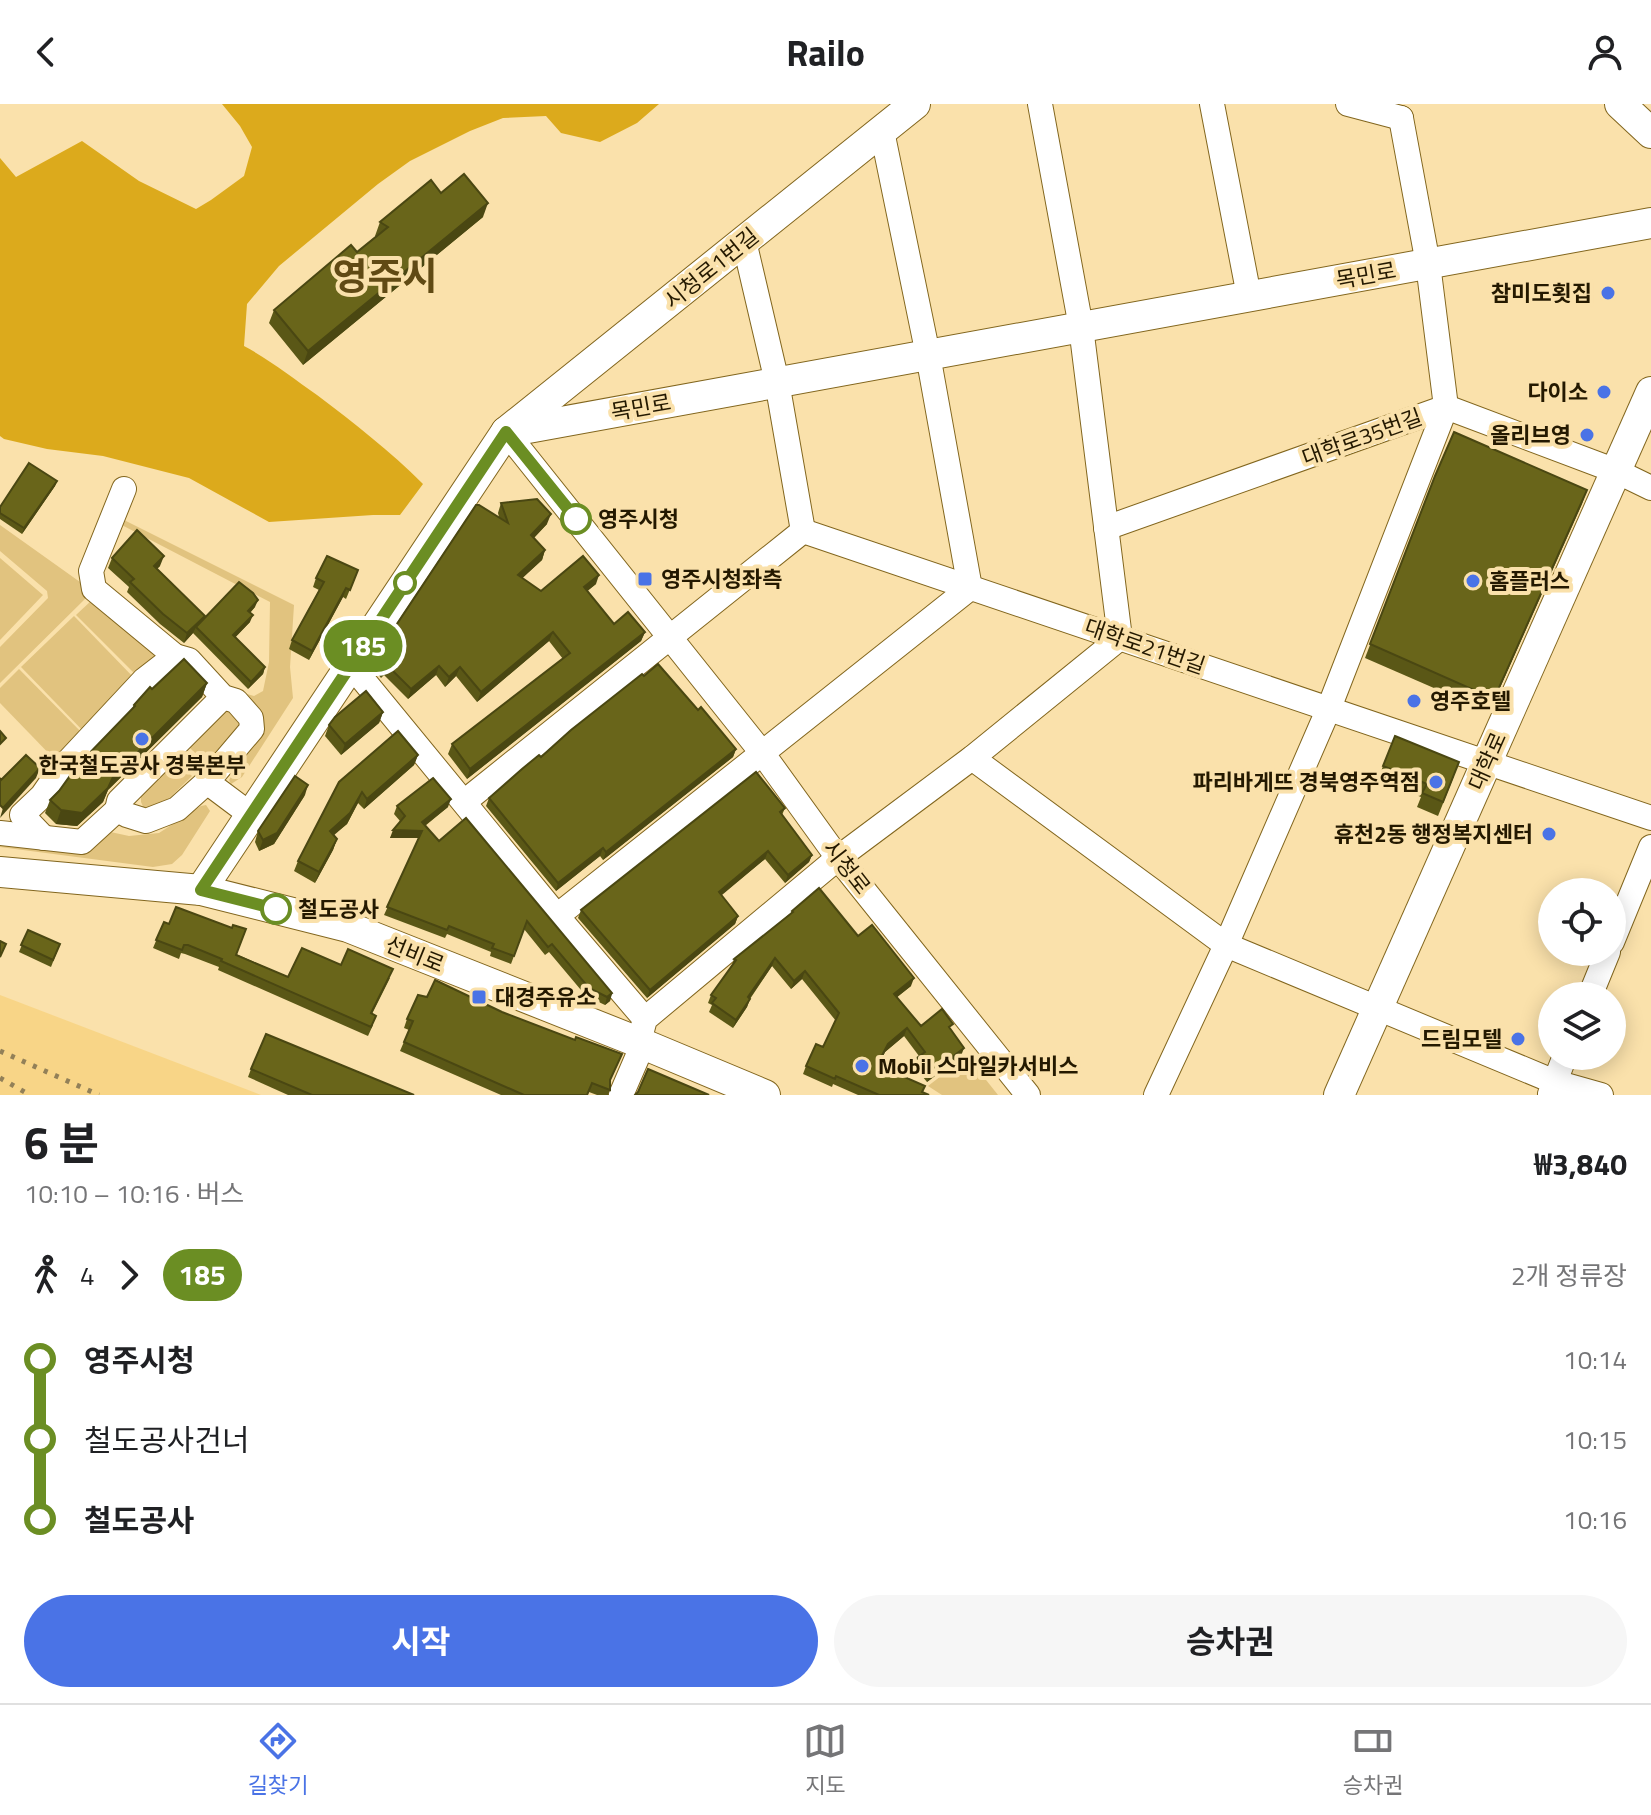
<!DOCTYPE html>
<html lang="ko">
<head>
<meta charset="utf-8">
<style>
	body { margin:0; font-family:"Titillium Web","Noto Sans KR",sans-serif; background:#f6f6f6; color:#202124; height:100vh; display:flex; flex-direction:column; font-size:30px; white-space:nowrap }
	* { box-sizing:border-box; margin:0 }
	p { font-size:26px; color:#757577 }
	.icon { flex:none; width:44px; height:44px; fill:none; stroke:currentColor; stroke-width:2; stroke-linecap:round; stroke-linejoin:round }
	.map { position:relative; height:991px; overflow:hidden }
	.sheet { display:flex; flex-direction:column; background:#fff; flex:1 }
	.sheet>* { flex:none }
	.badge { padding:0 16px; border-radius:26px; font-size:28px; line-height:52px }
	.controls { position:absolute; left:1538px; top:774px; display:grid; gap:16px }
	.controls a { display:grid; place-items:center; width:88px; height:88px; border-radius:50%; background:#fff; box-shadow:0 4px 20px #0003; font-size:40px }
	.map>.badge { position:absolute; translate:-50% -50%; box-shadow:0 0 0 4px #fff }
	.legs { display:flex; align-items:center; gap:12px; height:88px; padding:0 24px; font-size:26px }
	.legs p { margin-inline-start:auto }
	.headline { display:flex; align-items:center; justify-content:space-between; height:136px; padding:0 24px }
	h1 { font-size:44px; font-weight:700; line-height:60px }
	.button { display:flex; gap:16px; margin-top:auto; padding:16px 24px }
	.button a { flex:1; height:92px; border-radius:48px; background:#4a73e6; color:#fff; font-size:32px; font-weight:700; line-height:92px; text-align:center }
	.button a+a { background:#f6f6f6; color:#202124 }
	ul { padding:0 24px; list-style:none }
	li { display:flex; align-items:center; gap:28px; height:80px; font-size:30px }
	li i { display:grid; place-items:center; width:12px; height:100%; margin:0 10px; background:currentColor }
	li i::after { content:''; width:20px; height:20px; margin:-10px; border:6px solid; border-radius:50%; background:#fff }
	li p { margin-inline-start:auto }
	li:first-child i { background:linear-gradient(#0000 50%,currentColor 0) }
	li:last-child i { background:linear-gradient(currentColor 50%,#0000 0) }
	header { display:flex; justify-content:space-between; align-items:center; height:104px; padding:0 24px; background:#fff; font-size:36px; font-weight:700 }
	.tab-bar { display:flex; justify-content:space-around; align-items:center; height:112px; border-top:2px solid #e0e0e0; background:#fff; font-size:22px; color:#757577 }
	.tab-bar a { display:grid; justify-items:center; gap:4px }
	.tab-bar .active { color:#4a73e6 }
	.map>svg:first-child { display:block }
	.built { fill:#f8d587 }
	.green { fill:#e1c37f }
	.forest { fill:#dcaa1c }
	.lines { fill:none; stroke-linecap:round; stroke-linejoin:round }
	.minor-casing { stroke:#82661e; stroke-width:26 }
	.major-casing { stroke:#82661e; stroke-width:32 }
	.minor { stroke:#fff; stroke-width:24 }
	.major { stroke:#fff; stroke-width:30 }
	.rail { stroke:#928058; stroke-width:5; stroke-dasharray:4 8; stroke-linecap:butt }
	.wall { fill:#5a5716 }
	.shaded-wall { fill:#4a4712 }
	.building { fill:#69651a; stroke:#4a4712; stroke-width:2 }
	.line-1-casing { stroke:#fff; stroke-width:18 }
	.line-1 { stroke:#6b8e23; stroke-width:12 }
	.poi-dot { fill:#4a73e6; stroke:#fae1ab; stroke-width:3 }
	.stop-1-dot { fill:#fff; stroke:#6b8e23; stroke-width:4 }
	.labels { text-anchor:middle; stroke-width:8; stroke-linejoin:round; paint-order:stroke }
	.street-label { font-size:22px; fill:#241900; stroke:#fae1ab }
	.poi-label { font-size:22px; font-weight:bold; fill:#241900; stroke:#fae1ab; text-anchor:end }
	.stop-label { font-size:22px; font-weight:bold; fill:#241900; stroke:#fae1ab; text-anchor:start }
	.town-label { font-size:38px; font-weight:bold; fill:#604a14; stroke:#fae1ab }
</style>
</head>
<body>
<header><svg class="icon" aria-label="back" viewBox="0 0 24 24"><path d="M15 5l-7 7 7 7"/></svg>Railo<svg class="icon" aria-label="person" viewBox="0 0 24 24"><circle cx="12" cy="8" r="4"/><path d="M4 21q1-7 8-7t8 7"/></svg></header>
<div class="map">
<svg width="1651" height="991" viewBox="0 0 1651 991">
	<rect width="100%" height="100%" fill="#fae1ab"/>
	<polygon class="built" points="0,891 261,991 0,991"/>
	<g class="green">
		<polygon points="118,413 294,501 290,563 293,594 242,673 231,680 229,676 258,630 240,588 254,592 263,587 269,558 270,498 116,418"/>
		<polygon points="0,421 87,483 88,492 0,579 0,543 48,494 47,487 0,447"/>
		<polygon points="0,454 43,491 0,536"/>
		<polygon points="92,496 156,549 159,555 139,574 76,511"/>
		<polygon points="74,512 137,577 87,631 21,563"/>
		<polygon points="19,565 86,633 59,660 0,599 0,584"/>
		<polygon points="223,604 239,607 242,625 206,660 186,640"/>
		<polygon points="173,653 192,672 157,706 144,705 141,698 141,688"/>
		<polygon points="206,701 210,707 182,751 172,760 153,763 0,743 0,737 106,727 129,732 159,729 201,702"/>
		<polygon points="967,952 998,991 942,991 928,982"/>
	</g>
	<path class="forest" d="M222,0H659L637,19L600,38L561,29L546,12L503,14L470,27L410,57L378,80L279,162L247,200L244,242C270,256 293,274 317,291C354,319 390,347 423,380L400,411H373L269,418L189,374L103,352L47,345L4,335L0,332V54L16,73L82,37L139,77L196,105L211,96L244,72L252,43L240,22Z"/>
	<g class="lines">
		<defs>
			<g id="minor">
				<polyline points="1212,0 1249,192"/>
				<polyline points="1348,0 1401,14"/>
				<polyline points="744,137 777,278 803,427"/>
				<polyline points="506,328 763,650 838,754 1028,991"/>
				<polyline points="124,385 91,467 94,485 175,552 189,556 223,593 236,597 251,614 252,625 207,678 251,711"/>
				<polyline points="1106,424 1446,303 1616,367 1651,384"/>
				<polyline points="803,427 1651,714"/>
				<polyline points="351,561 557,812 645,915"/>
				<polyline points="972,654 1226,841 1555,978 1601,991"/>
				<polyline points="464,698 803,427"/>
				<polyline points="117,706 119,697 223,593"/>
				<polyline points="0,729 82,738 117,706 127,711 146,717 177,705 207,678"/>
				<polyline points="44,734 22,711 42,692 60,666 144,576 175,552"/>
				<polyline points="557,812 970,484 928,251 882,27"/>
				<polyline points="1612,838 1651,743"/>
				<polyline points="1590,892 1608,848"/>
				<polyline points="639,938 645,915 838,754 972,654 1120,534 1081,223 1040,0"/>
				<polyline points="1550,990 1565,952"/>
				<polyline points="621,991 643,940"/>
				<polyline points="1156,991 1226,841 1329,604 1446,303 1428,160 1401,14"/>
			</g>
			<g id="major">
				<polyline points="1620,0 1651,29"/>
				<polyline points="506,328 1651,119"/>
				<polyline points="0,768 201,786 348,823 643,940 765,991"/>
				<polyline points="201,786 506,328 915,0"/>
				<polyline points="1339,991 1651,288"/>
			</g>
		</defs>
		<use href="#minor" class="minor-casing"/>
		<use href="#major" class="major-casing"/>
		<use href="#minor" class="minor"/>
		<use href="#major" class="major"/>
		<g class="rail">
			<polyline points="0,947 99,991"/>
			<polyline points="0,974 30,991"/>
		</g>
	</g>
	<g class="wall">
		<polygon points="441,89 483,113 303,261 269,219 274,206 357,148 376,132 375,132 380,118"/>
		<polygon points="1435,372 1587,386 1489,608 1365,554"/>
		<polygon points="57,377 55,382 22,430 0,415 0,403"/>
		<polygon points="501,399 547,420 534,434 545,446 542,456 522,474 541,487 596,480 587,487 614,520 645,528 641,537 467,675 448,650 452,640 563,555 549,537 477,598 456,572 445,583 436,571 408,595 384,571 381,574 372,562 375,553 499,413 498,409"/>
		<polygon points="112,454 160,462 157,465 204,514 255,503 250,509 250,518 235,533 265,563 263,570 248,585 193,529 184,539 160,520 127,488 129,483 108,464"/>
		<polygon points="358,466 346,495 343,493 309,556 289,545 292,536 319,486 313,483 316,474"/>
		<polygon points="644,572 698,606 736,645 733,653 603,756 600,752 556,787 486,702 489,694"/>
		<polygon points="207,579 202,593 108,686 103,698 77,722 56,720 45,709 50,696 132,605 134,601 152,585"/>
		<polygon points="383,608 379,619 341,651 325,632 329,621"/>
		<polygon points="418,651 414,661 364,705 358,699 347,720 333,731 337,735 333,746 315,779 294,767 298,757 339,678"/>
		<polygon points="1383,662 1454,672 1438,712 1417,703 1421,693 1378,676"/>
		<polygon points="305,691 274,740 259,747 255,738 258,727"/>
		<polygon points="397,702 448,703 425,722 439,737 612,889 610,897 605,901 586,892 549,848 545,851 524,825 511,860 490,852 491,848 447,830 445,834 384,811 419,734 390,734 400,717 394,710"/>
		<polygon points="785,704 782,711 812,751 809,758 785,779 765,755 721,791 738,812 735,820 647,894 578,814 581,806"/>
		<polygon points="792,807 858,832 911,882 897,893 921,922 951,926 961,952 927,978 914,962 917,954 919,952 904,932 885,948 878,962 923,988 929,991 858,991 833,980 832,983 803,970 806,962 823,943 836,917 802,875 791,885 772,862 750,895 747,903 733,924 709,908 712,901 708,899 711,891 732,861 734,855 790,810"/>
		<polygon points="164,818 288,873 341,861 390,874 372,910 373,921 368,932 218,866 219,863 185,850 181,849 179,855 153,844"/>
		<polygon points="28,826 60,840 51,863 19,848"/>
		<polygon points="407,915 610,978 610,986 608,991 597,991 589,988 587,991 501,991 400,947 409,926 404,924"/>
		<polygon points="251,965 414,991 288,991 248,973"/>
	</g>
	<g class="shaded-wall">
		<polygon points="488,99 483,113 303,261 308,247"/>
		<polygon points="57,377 55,382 22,430 24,424"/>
		<polygon points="1587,386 1582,400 1489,608 1494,595"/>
		<polygon points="551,410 547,420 527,441 531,431"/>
		<polygon points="545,446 542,456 515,481 518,471"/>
		<polygon points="164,452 160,462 150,471 154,462"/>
		<polygon points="599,471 596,480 580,493 584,483"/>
		<polygon points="346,484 343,493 309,556 312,547"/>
		<polygon points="258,496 255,503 245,514 248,507"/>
		<polygon points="253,511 250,518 231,538 233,531"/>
		<polygon points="205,512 201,521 196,523 193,529 184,539 187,529"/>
		<polygon points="553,528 549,537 477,598 481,588"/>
		<polygon points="645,528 641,537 467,675 470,665"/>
		<polygon points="439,562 436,571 408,595 411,585"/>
		<polygon points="265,563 263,570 248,585 251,578"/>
		<polygon points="460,563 456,572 445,583 449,573"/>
		<polygon points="207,579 202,593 108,686 103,698 77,722 56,720 61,706 113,673"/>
		<polygon points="383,608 379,619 341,651 345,640"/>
		<polygon points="736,645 733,653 603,756 606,748"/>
		<polygon points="418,651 414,661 364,705 367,695"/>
		<polygon points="40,664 36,674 0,714 3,704"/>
		<polygon points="308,681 305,691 274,740 259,747 263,736"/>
		<polygon points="362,688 358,699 347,720 326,738 330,727"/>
		<polygon points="451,695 448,703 419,726 422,718"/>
		<polygon points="393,726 422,727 419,734 390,734"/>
		<polygon points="337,735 333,746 315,779 319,768"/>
		<polygon points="603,744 600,752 556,787 558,779"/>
		<polygon points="768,747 765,755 716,796 719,788"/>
		<polygon points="812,751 809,758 785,779 788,771"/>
		<polygon points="738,812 735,820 647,894 650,886"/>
		<polygon points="775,854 772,862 745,901 748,893"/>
		<polygon points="805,867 802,875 791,885 794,877"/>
		<polygon points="914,874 911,882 891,898 894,890"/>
		<polygon points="612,889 610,897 605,901 607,893"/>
		<polygon points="750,895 747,903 733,924 736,916"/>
		<polygon points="907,924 904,932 885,948 874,970 888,940"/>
		<polygon points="964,944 961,952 927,978 930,970"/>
	</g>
	<g class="building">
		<polygon points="464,70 488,99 308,247 274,206 351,141 357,148 388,123 380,118 431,76 441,89"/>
		<polygon points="1454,328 1587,386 1494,595 1370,540 1435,372"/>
		<polygon points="29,359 57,377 24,424 0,409 0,403"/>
		<polygon points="537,395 551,410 531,431 545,446 518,471 541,487 583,452 599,471 584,483 614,520 628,508 645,528 470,665 452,640 570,549 553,528 481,588 460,563 449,573 439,562 411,585 387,561 385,564 375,553 476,401 479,401 508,419 501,399"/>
		<polygon points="137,426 164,452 154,462 205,512 187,529 163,510 130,478 134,475 112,454"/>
		<polygon points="327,452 358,466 350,486 346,484 312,547 292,536 324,478 316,474"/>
		<polygon points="239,478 253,489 258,496 248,507 253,511 233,531 265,563 251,578 196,523"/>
		<polygon points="184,555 207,579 113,673 108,684 82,709 61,706 50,696 59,687 77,662 135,602 134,601 150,583 152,585"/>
		<polygon points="658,560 698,606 701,603 736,645 606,748 603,744 558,779 489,694 522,665 539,651 541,653 571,626 642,570 644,572"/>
		<polygon points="366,587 383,608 345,640 329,621 335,613"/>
		<polygon points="0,627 6,634 0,640"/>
		<polygon points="398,627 418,651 367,695 362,688 350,709 330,727 337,735 319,768 298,757 339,678"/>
		<polygon points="1395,632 1459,658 1443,698 1422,689 1427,680 1383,662"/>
		<polygon points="26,651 40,664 3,704 0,701 0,674 1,676"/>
		<polygon points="756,668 785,704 780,708 812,751 788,771 768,747 719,788 738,812 650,886 581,806"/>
		<polygon points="295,672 308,681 277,729 263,736 258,727"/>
		<polygon points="433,674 451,695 422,718 439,737 466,714 612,889 607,893 589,884 552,840 548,843 527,817 514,852 492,844 494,840 449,822 447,826 387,803 422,727 393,726 405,712 397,702"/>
		<polygon points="819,784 858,832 872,821 914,874 894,890 921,922 942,905 953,920 949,923 964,944 930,970 917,954 925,948 907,924 888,940 877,961 925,982 922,988 929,991 879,991 836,972 835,975 806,962 816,940 823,943 839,909 805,867 794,877 775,854 748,893 750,895 736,916 712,899 716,894 711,891 736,856 734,855 793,808 792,807"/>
		<polygon points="176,803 232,824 233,821 246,825 236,851 288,873 302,844 341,861 348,845 393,865 371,909 376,912 371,923 221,857 222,855 188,841 184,841 182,846 156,836 164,818 169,820"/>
		<polygon points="28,826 60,840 53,856 21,841"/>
		<polygon points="0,837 6,840 0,853"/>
		<polygon points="435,876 502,908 575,936 576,933 622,950 610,976 610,986 592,979 587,991 524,991 404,938 413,917 407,915 418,891 427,893"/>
		<polygon points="266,930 414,991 312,991 251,965"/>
		<polygon points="648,965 709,991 635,991 638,988"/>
	</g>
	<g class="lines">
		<defs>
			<polyline id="line-1" points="276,805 201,786 506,328 576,415"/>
		</defs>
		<use href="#line-1" class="line-1-casing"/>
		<use href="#line-1" class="line-1"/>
	</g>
	<g class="poi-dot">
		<circle cx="1608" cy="189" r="8"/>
		<circle cx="1604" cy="288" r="8"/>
		<circle cx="1587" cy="331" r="8"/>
		<rect x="637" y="467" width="16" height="16" rx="4"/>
		<circle cx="1473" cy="477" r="8"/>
		<circle cx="1414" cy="597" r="8"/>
		<circle cx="142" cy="635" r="8"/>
		<circle cx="1436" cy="678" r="8"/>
		<circle cx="1549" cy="730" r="8"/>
		<rect x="471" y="885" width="16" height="16" rx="4"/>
		<circle cx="1518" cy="935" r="8"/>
		<circle cx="862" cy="962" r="8"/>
	</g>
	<g class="stop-1-dot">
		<circle cx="576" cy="415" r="14"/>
		<circle cx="405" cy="479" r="10"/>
		<circle cx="276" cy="805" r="14"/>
	</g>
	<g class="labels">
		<g class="street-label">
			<text transform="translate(711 164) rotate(-39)" y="8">시청로1번길</text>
			<text transform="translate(1366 171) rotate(-10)" y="8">목민로</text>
			<text transform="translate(641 303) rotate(-10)" y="8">목민로</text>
			<text transform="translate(1362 333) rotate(-20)" y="8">대학로35번길</text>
			<text transform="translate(1145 542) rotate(19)" y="8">대학로21번길</text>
			<text transform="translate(1487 657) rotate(-66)" y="8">대학로</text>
			<text transform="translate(847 763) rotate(52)" y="8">시청로</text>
			<text transform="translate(415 850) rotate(22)" y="8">선비로</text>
		</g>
		<g class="poi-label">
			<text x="1592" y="197">참미도횟집</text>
			<text x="1588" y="296">다이소</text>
			<text x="1571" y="339">올리브영</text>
			<text x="661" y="483" text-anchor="start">영주시청좌측</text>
			<text x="1489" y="485" text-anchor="start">홈플러스</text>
			<text x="1430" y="605" text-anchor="start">영주호텔</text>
			<text x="142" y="669" text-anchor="middle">한국철도공사 경북본부</text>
			<text x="1420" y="686">파리바게뜨 경북영주역점</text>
			<text x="1533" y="738">휴천2동 행정복지센터</text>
			<text x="495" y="901" text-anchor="start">대경주유소</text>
			<text x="1502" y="943">드림모텔</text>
			<text x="878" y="970" text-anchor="start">Mobil 스마일카서비스</text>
		</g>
		<g class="stop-label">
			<text x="598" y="423">영주시청</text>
			<text x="298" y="813">철도공사</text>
		</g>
		<g class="town-label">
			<text x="385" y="186">영주시</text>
		</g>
	</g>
</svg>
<div class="controls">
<a><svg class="icon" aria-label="locate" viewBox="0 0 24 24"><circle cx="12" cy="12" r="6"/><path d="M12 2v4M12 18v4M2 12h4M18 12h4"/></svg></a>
<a><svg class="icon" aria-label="layers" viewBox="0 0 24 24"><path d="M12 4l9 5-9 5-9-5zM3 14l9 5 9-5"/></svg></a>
</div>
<b class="badge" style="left:363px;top:542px;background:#6b8e23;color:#fff">185</b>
</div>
<section class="sheet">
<div class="headline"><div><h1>6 분</h1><p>10:10 – 10:16 · 버스</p></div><b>₩3,840</b></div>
<div class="legs"><svg class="icon" aria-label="walk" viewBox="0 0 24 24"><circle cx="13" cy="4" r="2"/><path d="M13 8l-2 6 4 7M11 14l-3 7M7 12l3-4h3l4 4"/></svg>4<svg class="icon" aria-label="forward" viewBox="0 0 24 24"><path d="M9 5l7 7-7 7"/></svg><b class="badge" style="background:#6b8e23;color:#fff">185</b><p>2개 정류장</p></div>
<ul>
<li><i style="color:#6b8e23"></i><b>영주시청</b><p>10:14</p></li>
<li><i style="color:#6b8e23"></i><span>철도공사건너</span><p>10:15</p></li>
<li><i style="color:#6b8e23"></i><b>철도공사</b><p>10:16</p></li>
</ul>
<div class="button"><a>시작</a><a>승차권</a></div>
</section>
<nav class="tab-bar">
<a class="active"><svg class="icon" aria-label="directions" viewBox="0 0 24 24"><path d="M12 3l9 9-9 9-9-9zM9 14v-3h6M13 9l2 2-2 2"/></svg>길찾기</a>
<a><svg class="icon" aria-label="map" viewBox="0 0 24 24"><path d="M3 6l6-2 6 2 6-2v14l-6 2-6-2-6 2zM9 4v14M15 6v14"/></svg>지도</a>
<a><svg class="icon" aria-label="tickets" viewBox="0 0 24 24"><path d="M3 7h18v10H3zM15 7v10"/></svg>승차권</a>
</nav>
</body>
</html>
